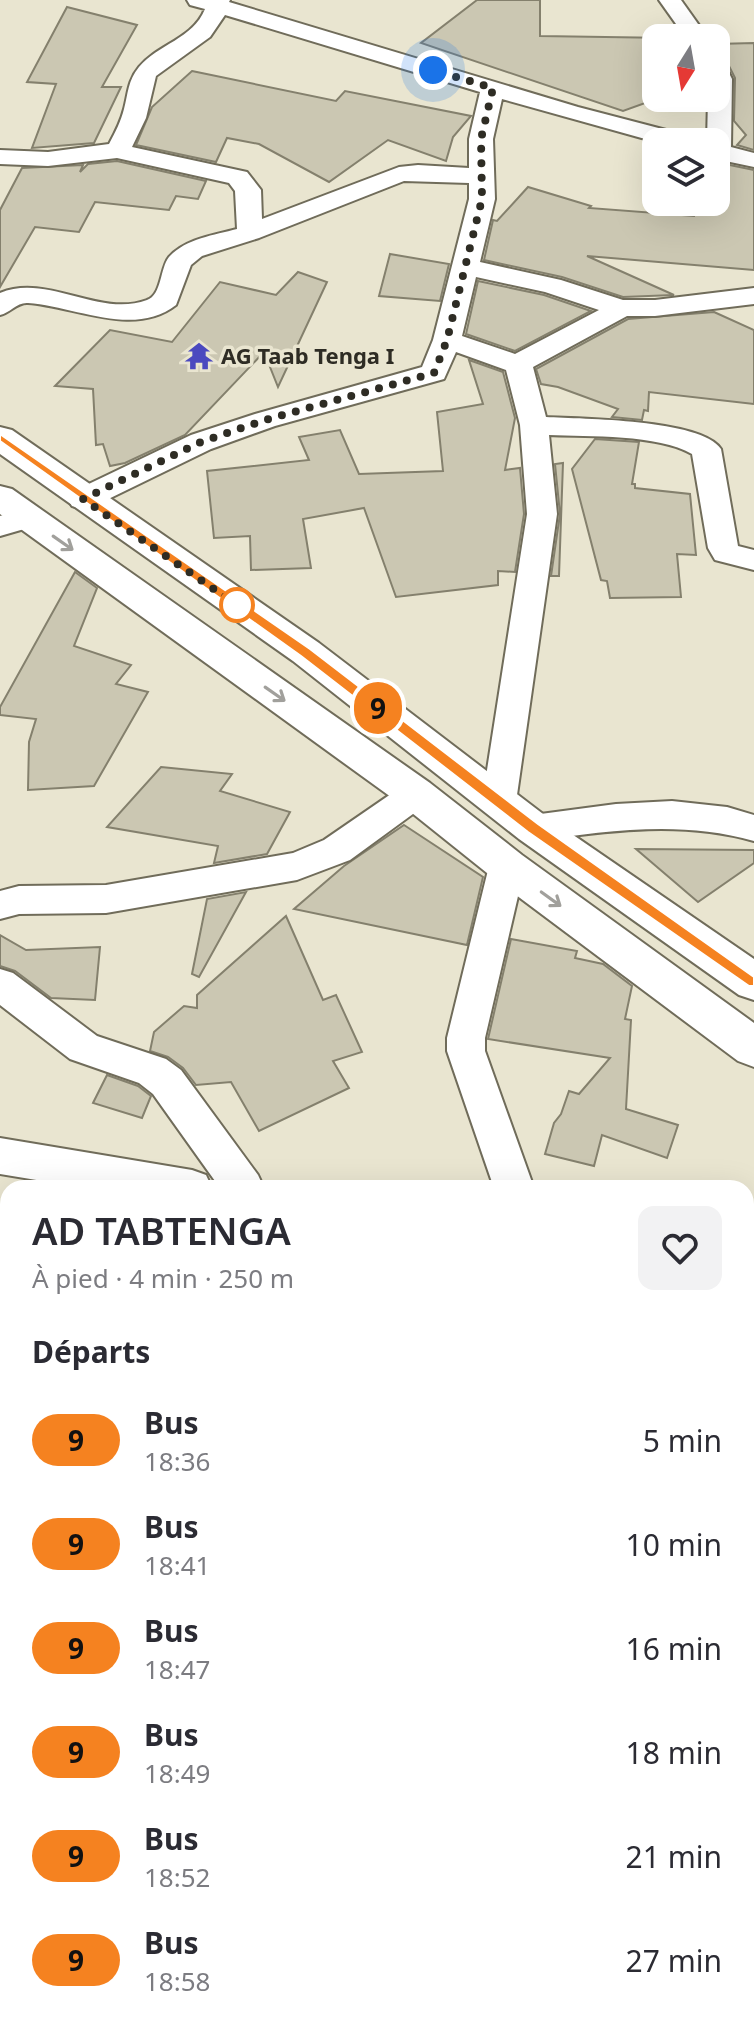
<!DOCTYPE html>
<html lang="fr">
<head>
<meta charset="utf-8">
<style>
	body { margin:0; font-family:"Noto Sans",sans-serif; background:#f2f2f3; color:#2b2b33; height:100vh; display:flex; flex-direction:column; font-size:30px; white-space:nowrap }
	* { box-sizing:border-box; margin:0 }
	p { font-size:26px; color:#7c7c81 }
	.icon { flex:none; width:44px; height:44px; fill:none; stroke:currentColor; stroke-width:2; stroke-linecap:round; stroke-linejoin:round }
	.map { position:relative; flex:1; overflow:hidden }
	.panel { position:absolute; left:0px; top:1180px; width:754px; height:848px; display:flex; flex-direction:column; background:#fff; border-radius:24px 24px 0 0; box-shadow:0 8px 32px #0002 }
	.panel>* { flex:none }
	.badge { padding:0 16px; border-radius:26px; font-size:28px; line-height:52px }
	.needle { width:52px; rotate:191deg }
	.buttons { position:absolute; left:642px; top:24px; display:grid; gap:16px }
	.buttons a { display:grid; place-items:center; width:88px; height:88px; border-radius:16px; background:#fff; box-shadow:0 8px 32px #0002; font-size:40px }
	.you { position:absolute; width:40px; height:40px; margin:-20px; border:6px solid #fff; border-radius:50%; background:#1a73e8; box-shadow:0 0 0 12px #1a73e833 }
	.map>.badge { position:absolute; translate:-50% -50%; box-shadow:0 0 0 4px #fff }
	h2 { padding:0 32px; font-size:30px; line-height:72px }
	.round { display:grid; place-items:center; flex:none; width:84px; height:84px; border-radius:16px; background:#f2f2f3 }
	.overview { display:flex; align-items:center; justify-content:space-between; height:136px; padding:0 32px }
	h1 { font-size:38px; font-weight:600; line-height:60px }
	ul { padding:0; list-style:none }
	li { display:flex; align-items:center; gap:24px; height:104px; padding:0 32px }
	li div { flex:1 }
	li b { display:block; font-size:30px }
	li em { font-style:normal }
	li .badge { min-width:88px; font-weight:700; text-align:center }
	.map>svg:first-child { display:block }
	.building { fill:#cbc7b2; stroke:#84806d; stroke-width:2 }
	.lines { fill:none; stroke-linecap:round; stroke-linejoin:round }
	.street-casing { stroke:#706c5a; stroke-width:4 }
	.secondary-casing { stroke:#706c5a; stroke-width:4 }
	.street { fill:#fff; fill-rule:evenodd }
	.secondary { fill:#fff; fill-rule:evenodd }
	.oneway { stroke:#a1a09c }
	.line { fill:#f58220; stroke:#fff; stroke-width:2 }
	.walk { stroke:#2e2c24; stroke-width:8; stroke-dasharray:0 14.4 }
	.stop-dot { fill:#fff; stroke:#f58220; stroke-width:4 }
	.labels { text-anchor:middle; stroke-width:7; stroke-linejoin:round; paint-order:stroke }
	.far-poi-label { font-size:22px; font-weight:bold; fill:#2e2c24; stroke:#e9e5d0; text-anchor:start }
</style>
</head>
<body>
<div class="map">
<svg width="754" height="2028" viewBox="0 0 754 2028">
	<rect width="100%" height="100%" fill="#e9e5d0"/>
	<g class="building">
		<polygon points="477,0 540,0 540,36 671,38 656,38 656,98 659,98 623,111 421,43"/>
		<polygon points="67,7 137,25 102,87 121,87 94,143 32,148 56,84 27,82"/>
		<polygon points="754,43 754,150 737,145 746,135 734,121 735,78 727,62 716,58 716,44"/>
		<polygon points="192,71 336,101 345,91 471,116 453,137 446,161 388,140 329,182 259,144 227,138 216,162 136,145 152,107"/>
		<polygon points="117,161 206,181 198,199 176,196 169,210 95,202 79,232 35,227 0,287 0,210 22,168 83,165 80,172 88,164"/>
		<polygon points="720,163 754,170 754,270 587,256 674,295 623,297 562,277 484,260 493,220 497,221 528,187 591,206 589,208 694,216 696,202 716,202 716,168"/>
		<polygon points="390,254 449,264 440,301 379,296"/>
		<polygon points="298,272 327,282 278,387 264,352 185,435 125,463 110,466 103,444 96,445 93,389 55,386 110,330 172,342 220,282 276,295"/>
		<polygon points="478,281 544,295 591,311 515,351 466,334"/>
		<polygon points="714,312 754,330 754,404 649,392 648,411 644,410 642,420 612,417 618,409 558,387 541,384 536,369 628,319"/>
		<polygon points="469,360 503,372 515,418 505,470 520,468 524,514 515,572 498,571 498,585 396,597 364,508 303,519 311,568 251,570 250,536 214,538 207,471 309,460 299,437 340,430 359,474 443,471 437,412 483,404"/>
		<polygon points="595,439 639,442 632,484 635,484 635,488 690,494 696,555 677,554 681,597 610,598 607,581 601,580 572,469"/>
		<polygon points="563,463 559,576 551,576 560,514 555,464"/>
		<polygon points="75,572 97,588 74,646 131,665 116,684 148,692 94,786 28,790 29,742 36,719 0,715 0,707"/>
		<polygon points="161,767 232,774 220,791 290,812 267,854 214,863 218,846 107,827"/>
		<polygon points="404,825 483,877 467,945 294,909 344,866"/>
		<polygon points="636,849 754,850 754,863 698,902"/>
		<polygon points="246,892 199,977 192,974 207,899"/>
		<polygon points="286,916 323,1000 336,995 362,1052 333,1061 349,1088 259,1131 231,1082 196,1085 183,1068 168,1057 150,1051 154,1032 184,1006 197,1008 197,995"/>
		<polygon points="0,935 26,950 100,947 95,1000 51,998 15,971 0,966"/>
		<polygon points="511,939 577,951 575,958 603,964 632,986 625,1019 631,1020 626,1109 678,1125 667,1158 602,1135 594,1166 545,1154 554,1123 561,1114 569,1091 579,1094 610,1058 488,1039"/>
		<polygon points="107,1075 138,1086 151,1096 142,1118 93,1103"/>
	</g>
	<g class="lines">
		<defs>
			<g id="street">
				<path d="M187,0H230L229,2L578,107L693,137L696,142H656L502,99L493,139L495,199L480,262L561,280L623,300H655L754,288V304L655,316H627L533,367L546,417C582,419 701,419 721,449L738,546L754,550V570L715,560L708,548L692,454C658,434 589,437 549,435L557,514L516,802L511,811L499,815L487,811L482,802L527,514L520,425L506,370L456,352L444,379L275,426L211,449L94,506L83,509L72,506L68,499L72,492L191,435L255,414L422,367L433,340L469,199V183L404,181L259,238L202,256L191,265L176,305C134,338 74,306 28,303C17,302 10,313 0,315V293C47,273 99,318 147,300C162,295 160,268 169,257C185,239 214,235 237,229L235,191L229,183L117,158L48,166L0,164V150L48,152L109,144C115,133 121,121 124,109C128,94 128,80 139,67C158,44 193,39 205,9L190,5ZM225,15L480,92L469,139V168L418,165L399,167L262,219L261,190L247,172L132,147L146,118L156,76L210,37ZM476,277L545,292L599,310L515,354L462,336Z"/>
				<polygon points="659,0 681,0 708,38 686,38"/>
				<polygon points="716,61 724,63 732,79 731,147 754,153 754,167 716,159 716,142 707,142 708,98 716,98"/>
				<polygon points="27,508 38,511 42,518 38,525 0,536 0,516"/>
				<polygon points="416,781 428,785 433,794 428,803 350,860 297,880 106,913 19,914 0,919 0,891 19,886 106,885 293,853 324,840 404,785"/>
				<path d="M672,801L727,807L754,815V841C680,820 608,831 533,841L521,838L515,828L521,818L533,815L616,804Z"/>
				<polygon points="507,852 520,856 525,866 485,1038 485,1051 534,1188 494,1188 447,1051 447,1038 489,866 494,856"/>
				<polygon points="0,969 13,973 97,1036 166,1059 181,1070 258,1175 264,1188 220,1188 153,1094 139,1083 70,1059 0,1005"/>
				<polygon points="0,1138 192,1170 206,1175 212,1188 85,1188 0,1174"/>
				<polygon points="746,1507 754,1510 754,1558 746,1555"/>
				<polygon points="0,1509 8,1511 8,1557 0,1555"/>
				<polygon points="0,1729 8,1732 8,1782 0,1779"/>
				<polygon points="754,1804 754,1900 746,1896 746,1807"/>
				<polygon points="0,1988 8,1989 8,2020 33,2020 30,2028 0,2028"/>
				<polygon points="566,2020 620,2020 621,2028 567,2028"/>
			</g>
			<g id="secondary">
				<polygon points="0,427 12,430 319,643 547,817 754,959 754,1000 739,995 519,839 293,661 0,454"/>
				<polygon points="0,486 12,489 430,783 522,855 754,1023 754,1067 738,1061 492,877 402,805 0,514"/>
			</g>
		</defs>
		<use href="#street" class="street-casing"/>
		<use href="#secondary" class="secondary-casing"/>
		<use href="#street" class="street"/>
		<use href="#secondary" class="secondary"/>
	</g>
	<defs><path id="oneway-shaft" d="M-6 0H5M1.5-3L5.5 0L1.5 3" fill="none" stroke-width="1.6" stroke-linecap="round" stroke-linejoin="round" transform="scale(2)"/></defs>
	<g class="oneway">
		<use href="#oneway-shaft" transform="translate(63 543) rotate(35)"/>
		<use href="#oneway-shaft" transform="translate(275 694) rotate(35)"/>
		<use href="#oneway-shaft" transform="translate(551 899) rotate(36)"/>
	</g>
	<polygon class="line" points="0,434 310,649 538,824 754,977 754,986 749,986 528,832 301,656 0,441"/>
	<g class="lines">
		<polyline class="walk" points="237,605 83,499 201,442 265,420 434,373 447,340 482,199 481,139 493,88 433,70"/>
	</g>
	<defs>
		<symbol id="temple-bare" viewBox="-9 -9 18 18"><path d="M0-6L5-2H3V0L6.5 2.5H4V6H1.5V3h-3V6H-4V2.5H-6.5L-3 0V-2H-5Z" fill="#4b49bf" stroke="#e9e5d0" stroke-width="2.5" paint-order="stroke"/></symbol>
	</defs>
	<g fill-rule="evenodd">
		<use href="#temple-bare" x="179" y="336" width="40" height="40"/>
	</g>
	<circle class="stop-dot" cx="237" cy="605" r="16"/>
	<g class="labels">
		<g class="far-poi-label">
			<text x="221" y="364">AG Taab Tenga I</text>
		</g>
	</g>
</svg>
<div class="buttons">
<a><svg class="needle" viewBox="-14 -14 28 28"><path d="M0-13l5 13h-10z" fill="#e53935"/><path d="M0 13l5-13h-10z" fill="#7c7c81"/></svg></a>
<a><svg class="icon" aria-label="layers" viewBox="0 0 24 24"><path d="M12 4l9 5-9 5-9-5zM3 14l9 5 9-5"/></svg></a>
</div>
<div class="you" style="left:433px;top:70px"></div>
<b class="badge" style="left:378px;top:708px;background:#f58220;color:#111">9</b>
<section class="panel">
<div class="overview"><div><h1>AD TABTENGA</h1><p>À pied · 4 min · 250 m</p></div><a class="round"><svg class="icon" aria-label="heart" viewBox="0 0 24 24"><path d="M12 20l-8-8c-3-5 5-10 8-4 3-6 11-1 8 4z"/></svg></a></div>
<h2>Départs</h2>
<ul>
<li><span class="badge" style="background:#f58220;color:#111">9</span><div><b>Bus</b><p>18:36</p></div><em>5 min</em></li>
<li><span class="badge" style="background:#f58220;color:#111">9</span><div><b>Bus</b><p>18:41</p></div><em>10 min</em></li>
<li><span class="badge" style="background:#f58220;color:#111">9</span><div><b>Bus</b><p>18:47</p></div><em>16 min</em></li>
<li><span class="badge" style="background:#f58220;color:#111">9</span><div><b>Bus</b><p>18:49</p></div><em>18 min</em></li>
<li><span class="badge" style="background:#f58220;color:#111">9</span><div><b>Bus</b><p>18:52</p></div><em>21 min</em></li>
<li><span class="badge" style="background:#f58220;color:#111">9</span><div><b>Bus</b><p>18:58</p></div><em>27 min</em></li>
</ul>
</section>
</div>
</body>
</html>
